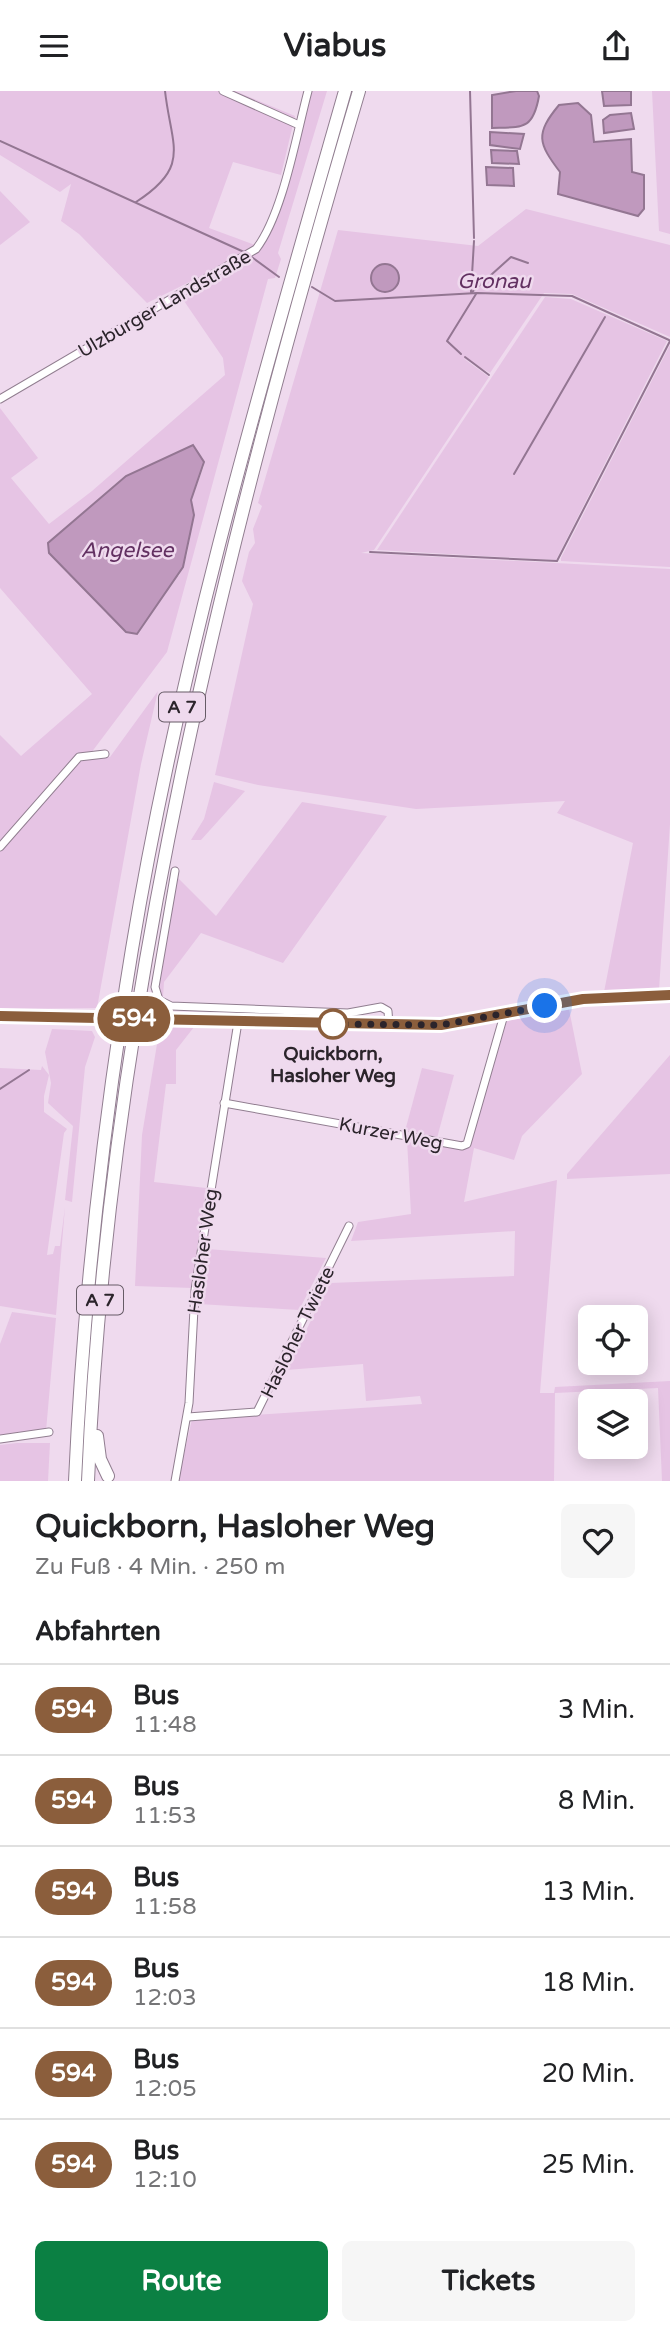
<!DOCTYPE html>
<html lang="de">
<head>
<meta charset="utf-8">
<style>
	body { margin:0; font-family:"Varela Round",sans-serif; background:#f6f6f6; color:#202124; height:100vh; display:flex; flex-direction:column; font-size:26px; white-space:nowrap }
	* { box-sizing:border-box; margin:0 }
	p { font-size:23px; color:#757577 }
	.icon { flex:none; width:38px; height:38px; fill:none; stroke:currentColor; stroke-width:2; stroke-linecap:round; stroke-linejoin:round }
	.map { position:relative; height:1390px; overflow:hidden }
	.details { display:flex; flex-direction:column; background:#fff; flex:1 }
	.details>* { flex:none }
	.badge { padding:0 14px; border-radius:23px; font-size:24px; line-height:46px }
	.buttons { position:absolute; left:578px; top:1214px; display:grid; gap:14px }
	.buttons a { display:grid; place-items:center; width:70px; height:70px; border-radius:10px; background:#fff; box-shadow:0 4px 18px #0003; font-size:35px }
	.you { position:absolute; width:35px; height:35px; margin:-18px; border:5px solid #fff; border-radius:50%; background:#1a73e8; box-shadow:0 0 0 10px #1a73e833 }
	.map>.badge { position:absolute; translate:-50% -50%; box-shadow:0 0 0 4px #fff }
	h2 { padding:0 35px; font-size:26px; line-height:63px }
	.round { display:grid; place-items:center; flex:none; width:74px; height:74px; border-radius:10px; background:#f6f6f6 }
	.headline { display:flex; align-items:center; justify-content:space-between; height:119px; padding:0 35px }
	h1 { font-size:33px; font-weight:700; line-height:52px }
	.action { display:flex; gap:14px; margin-top:auto; padding:14px 35px }
	.action a { flex:1; height:80px; border-radius:10px; background:#0b8043; color:#fff; font-size:28px; font-weight:700; line-height:80px; text-align:center }
	.action a+a { background:#f6f6f6; color:#202124 }
	ul { padding:0; list-style:none }
	li { display:flex; align-items:center; gap:21px; height:91px; padding:0 35px; border-top:2px solid #e0e0e0 }
	li div { flex:1 }
	li b { display:block; font-size:26px }
	li em { font-style:normal }
	li .badge { min-width:77px; font-weight:700; text-align:center }
	header { display:flex; justify-content:space-between; align-items:center; height:91px; padding:0 35px; background:#fff; font-size:32px; font-weight:700 }
	.map>svg:first-child { display:block }
	.green { fill:#e6c4e4; fill-rule:evenodd }
	.water { fill:#c099be; stroke:#937692; stroke-width:2 }
	.lines { fill:none; stroke-linecap:round; stroke-linejoin:round }
	.stream { stroke:#937692; stroke-width:2 }
	.minor-casing { stroke:#917e90; stroke-width:9 }
	.secondary-casing { stroke:#917e90; stroke-width:11 }
	.motorway-casing { stroke:#917e90; stroke-width:14 }
	.minor { stroke:#fff; stroke-width:7 }
	.secondary { stroke:#fff; stroke-width:10 }
	.motorway { stroke:#fff; stroke-width:12 }
	.secondary-bridge-casing { stroke:#917e90; stroke-width:11; stroke-linecap:butt }
	.secondary-bridge { stroke:#fff; stroke-width:10 }
	.line-casing { stroke:#fff; stroke-width:16 }
	.line { stroke:#8b5e3c; stroke-width:10 }
	.walk { stroke:#2b242b; stroke-width:7; stroke-dasharray:0 12.6 }
	.stop-dot { fill:#fff; stroke:#8b5e3c; stroke-width:3.5 }
	.labels { text-anchor:middle; stroke-width:5; stroke-linejoin:round; paint-order:stroke }
	.shield { fill:#efdaee; stroke:#665b66; stroke-width:2 }
	.shield-label { font-size:18px; font-weight:bold; fill:#2b242b }
	.street-label { font-size:19px; fill:#2b242b; stroke:#efdaee }
	.stop-label { font-size:19px; font-weight:bold; fill:#2b242b; stroke:#efdaee }
	.water-label { font-size:21px; font-style:italic; fill:#623061; stroke:#efdaee }
</style>
</head>
<body>
<header><svg class="icon" aria-label="menu" viewBox="0 0 24 24"><path d="M4 6h16M4 12h16M4 18h16"/></svg>Viabus<svg class="icon" aria-label="share" viewBox="0 0 24 24"><path d="M12 15V3M7 8l5-5 5 5M5 13v7h14v-7"/></svg></header>
<div class="map">
<svg width="670" height="1390" viewBox="0 0 670 1390">
	<rect width="100%" height="100%" fill="#efdaee"/>
	<g class="green">
		<polygon points="0,0 235,0 295,25 281,84 233,71 209,137 255,154 236,168 147,212 79,143 61,130 71,93 60,101 0,64"/>
		<path d="M310,0H327L278,162L281,168L275,187L268,188L167,561L91,662L110,666L158,600L141,673L97,917L0,918V644L21,665L92,603L0,497V317L38,367L11,387L49,433L92,400L225,284L223,267L182,207L257,161L268,146ZM193,354L204,375L191,409L194,424L187,464L179,485L58,443L126,385Z"/>
		<polygon points="652,0 670,0 670,143 659,140"/>
		<polygon points="0,100 30,131 0,154"/>
		<polygon points="526,118 670,154 670,246 572,203 544,202 490,282 463,267 489,286 374,459 361,462 670,478 670,733 659,899 604,901 633,752 557,722 565,710 416,718 258,694 215,684 253,513 242,490 249,461 255,452 253,438 262,415 258,412 338,139 478,155"/>
		<polygon points="545,206 571,208 667,250 556,469 377,459"/>
		<polygon points="670,254 670,476 561,470 561,467"/>
		<polygon points="214,691 245,700 201,749 191,749 204,728"/>
		<polygon points="302,711 387,725 283,872 201,842 164,891 163,906 151,904 171,791 176,785 216,825"/>
		<polygon points="569,918 582,983 522,1045 514,1069 474,1057 464,1111 557,1089 540,1302 554,1302 555,1296 670,1290 670,1390 662,1390 658,1297 555,1302 554,1390 178,1390 192,1328 422,1313 420,1305 366,1310 363,1273 286,1279 330,1192 514,1185 515,1140 351,1150 358,1131 411,1123 407,1049 462,1059 470,1054 507,930"/>
		<polygon points="160,935 194,936 176,959 176,993 166,993 154,1091 206,1097 192,1197 135,1195 142,1044"/>
		<polygon points="52,938 92,940 95,946 85,976 72,1111 65,1109 73,1035 48,1012 51,992 45,961"/>
		<polygon points="670,964 670,1083 567,1088 567,1083"/>
		<polygon points="42,975 49,984 44,1005 44,1021 67,1038 64,1042 47,1164 53,1163 55,1155 60,1155 65,1116 56,1224 0,1215 0,977 41,979"/>
		<polygon points="422,977 454,984 437,1047 405,1040"/>
		<polygon points="207,1158 326,1167 299,1219 199,1213"/>
		<polygon points="12,1221 56,1227 46,1340 0,1344 0,1253"/>
		<polygon points="17,1352 50,1352 48,1390 0,1390 0,1354"/>
	</g>
	<g class="water">
		<path d="M516,0H537L539,5C533,39 523,36 492,37V4Z"/>
		<polygon points="602,0 631,0 631,14 604,15"/>
		<path d="M578,12L591,24L594,51L631,48L632,81L644,84V118L638,125L558,103L560,81C538,52 535,43 559,14Z"/>
		<polygon points="631,22 634,38 604,42 603,29 610,24"/>
		<polygon points="490,41 524,43 520,58 490,54"/>
		<polygon points="491,59 517,60 519,73 492,72"/>
		<polygon points="486,76 513,77 514,95 487,94"/>
		<circle cx="385" cy="187" r="14"/>
		<polygon points="193,354 204,371 191,409 194,424 183,476 137,543 126,541 49,462 48,452 126,385"/>
	</g>
	<g class="lines">
		<g class="stream">
			<polyline points="470,0 474,147"/>
			<polyline points="0,50 244,161"/>
			<path d="M136,111C192,75 171,55 165,0"/>
			<polyline points="249,164 279,186"/>
			<polyline points="312,196 335,210 477,202 572,205 669,249"/>
			<polyline points="471,201 474,150"/>
			<polyline points="471,202 511,166 528,172"/>
			<polyline points="461,263 447,250 476,203"/>
			<polyline points="465,266 489,284"/>
			<polyline points="514,383 605,226"/>
			<polyline points="370,461 557,470 670,250"/>
			<polyline points="0,998 29,979"/>
		</g>
		<defs>
			<g id="minor">
				<polyline points="223,0 299,34"/>
				<path d="M0,308L256,158C283,123 296,45 308,0"/>
				<polyline points="0,756 79,666 105,663"/>
				<polyline points="175,780 155,896 159,909 171,915 348,922 381,916 388,920 389,934"/>
				<polyline points="224,1012 462,1055 467,1053 504,924"/>
				<polyline points="188,1326 257,1321 349,1135"/>
				<polyline points="0,1348 49,1341"/>
				<polyline points="175,1390 189,1312 195,1199 238,931"/>
			</g>
			<g id="secondary">
				<polyline points="0,925 100,927"/>
				<polyline points="156,928 441,934 583,908 670,904"/>
			</g>
			<g id="motorway">
				<polyline points="97,1345 100,1368 108,1385"/>
				<path d="M75,1390C83,1212 103,1035 132,858C180,567 264,283 345,0"/>
				<path d="M88,1390C108,915 225,454 359,0"/>
			</g>
		</defs>
		<use href="#minor" class="minor-casing"/>
		<use href="#secondary" class="secondary-casing"/>
		<use href="#motorway" class="motorway-casing"/>
		<use href="#minor" class="minor"/>
		<use href="#secondary" class="secondary"/>
		<use href="#motorway" class="motorway"/>
		<defs>
			<polyline id="secondary-bridge" points="100,927 156,928"/>
		</defs>
		<use href="#secondary-bridge" class="secondary-bridge-casing"/>
		<use href="#secondary-bridge" class="secondary-bridge"/>
	</g>
	<g class="lines">
		<defs>
			<polyline id="line" points="0,925 441,934 583,908 670,904"/>
		</defs>
		<use href="#line" class="line-casing"/>
		<use href="#line" class="line"/>
		<polyline class="walk" points="333,933 441,934 545,915"/>
	</g>
	<circle class="stop-dot" cx="333" cy="933" r="14"/>
	<g class="labels">
		<g class="shield">
			<rect x="159" y="601.5" width="46" height="29" rx="5"/>
			<rect x="77" y="1194.5" width="46" height="29" rx="5"/>
		</g>
		<g class="shield-label">
			<text x="182" y="622">A 7</text>
			<text x="100" y="1215">A 7</text>
		</g>
		<g class="street-label">
			<text transform="translate(164 212) rotate(-30)" y="7">Ulzburger Landstraße</text>
			<text transform="translate(391 1042) rotate(11)" y="7">Kurzer Weg</text>
			<text transform="translate(202 1160) rotate(-82)" y="7">Hasloher Weg</text>
			<text transform="translate(297 1241) rotate(-64)" y="7">Hasloher Twiete</text>
		</g>
		<g class="stop-label">
			<text x="333" y="969">Quickborn,<tspan x="333" dy="22">Hasloher Weg</tspan></text>
		</g>
		<g class="water-label">
			<text x="494" y="197">Gronau</text>
			<text x="127" y="466">Angelsee</text>
		</g>
	</g>
</svg>
<div class="buttons">
<a><svg class="icon" aria-label="locate" viewBox="0 0 24 24"><circle cx="12" cy="12" r="6"/><path d="M12 2v4M12 18v4M2 12h4M18 12h4"/></svg></a>
<a><svg class="icon" aria-label="layers" viewBox="0 0 24 24"><path d="M12 4l9 5-9 5-9-5zM3 14l9 5 9-5"/></svg></a>
</div>
<div class="you" style="left:545px;top:915px"></div>
<b class="badge" style="left:134px;top:928px;background:#8b5e3c;color:#fff">594</b>
</div>
<section class="details">
<div class="headline"><div><h1>Quickborn, Hasloher Weg</h1><p>Zu Fuß · 4 Min. · 250 m</p></div><a class="round"><svg class="icon" aria-label="heart" viewBox="0 0 24 24"><path d="M12 20l-8-8c-3-5 5-10 8-4 3-6 11-1 8 4z"/></svg></a></div>
<h2>Abfahrten</h2>
<ul>
<li><span class="badge" style="background:#8b5e3c;color:#fff">594</span><div><b>Bus</b><p>11:48</p></div><em>3 Min.</em></li>
<li><span class="badge" style="background:#8b5e3c;color:#fff">594</span><div><b>Bus</b><p>11:53</p></div><em>8 Min.</em></li>
<li><span class="badge" style="background:#8b5e3c;color:#fff">594</span><div><b>Bus</b><p>11:58</p></div><em>13 Min.</em></li>
<li><span class="badge" style="background:#8b5e3c;color:#fff">594</span><div><b>Bus</b><p>12:03</p></div><em>18 Min.</em></li>
<li><span class="badge" style="background:#8b5e3c;color:#fff">594</span><div><b>Bus</b><p>12:05</p></div><em>20 Min.</em></li>
<li><span class="badge" style="background:#8b5e3c;color:#fff">594</span><div><b>Bus</b><p>12:10</p></div><em>25 Min.</em></li>
</ul>
<div class="action"><a>Route</a><a>Tickets</a></div>
</section>
</body>
</html>
